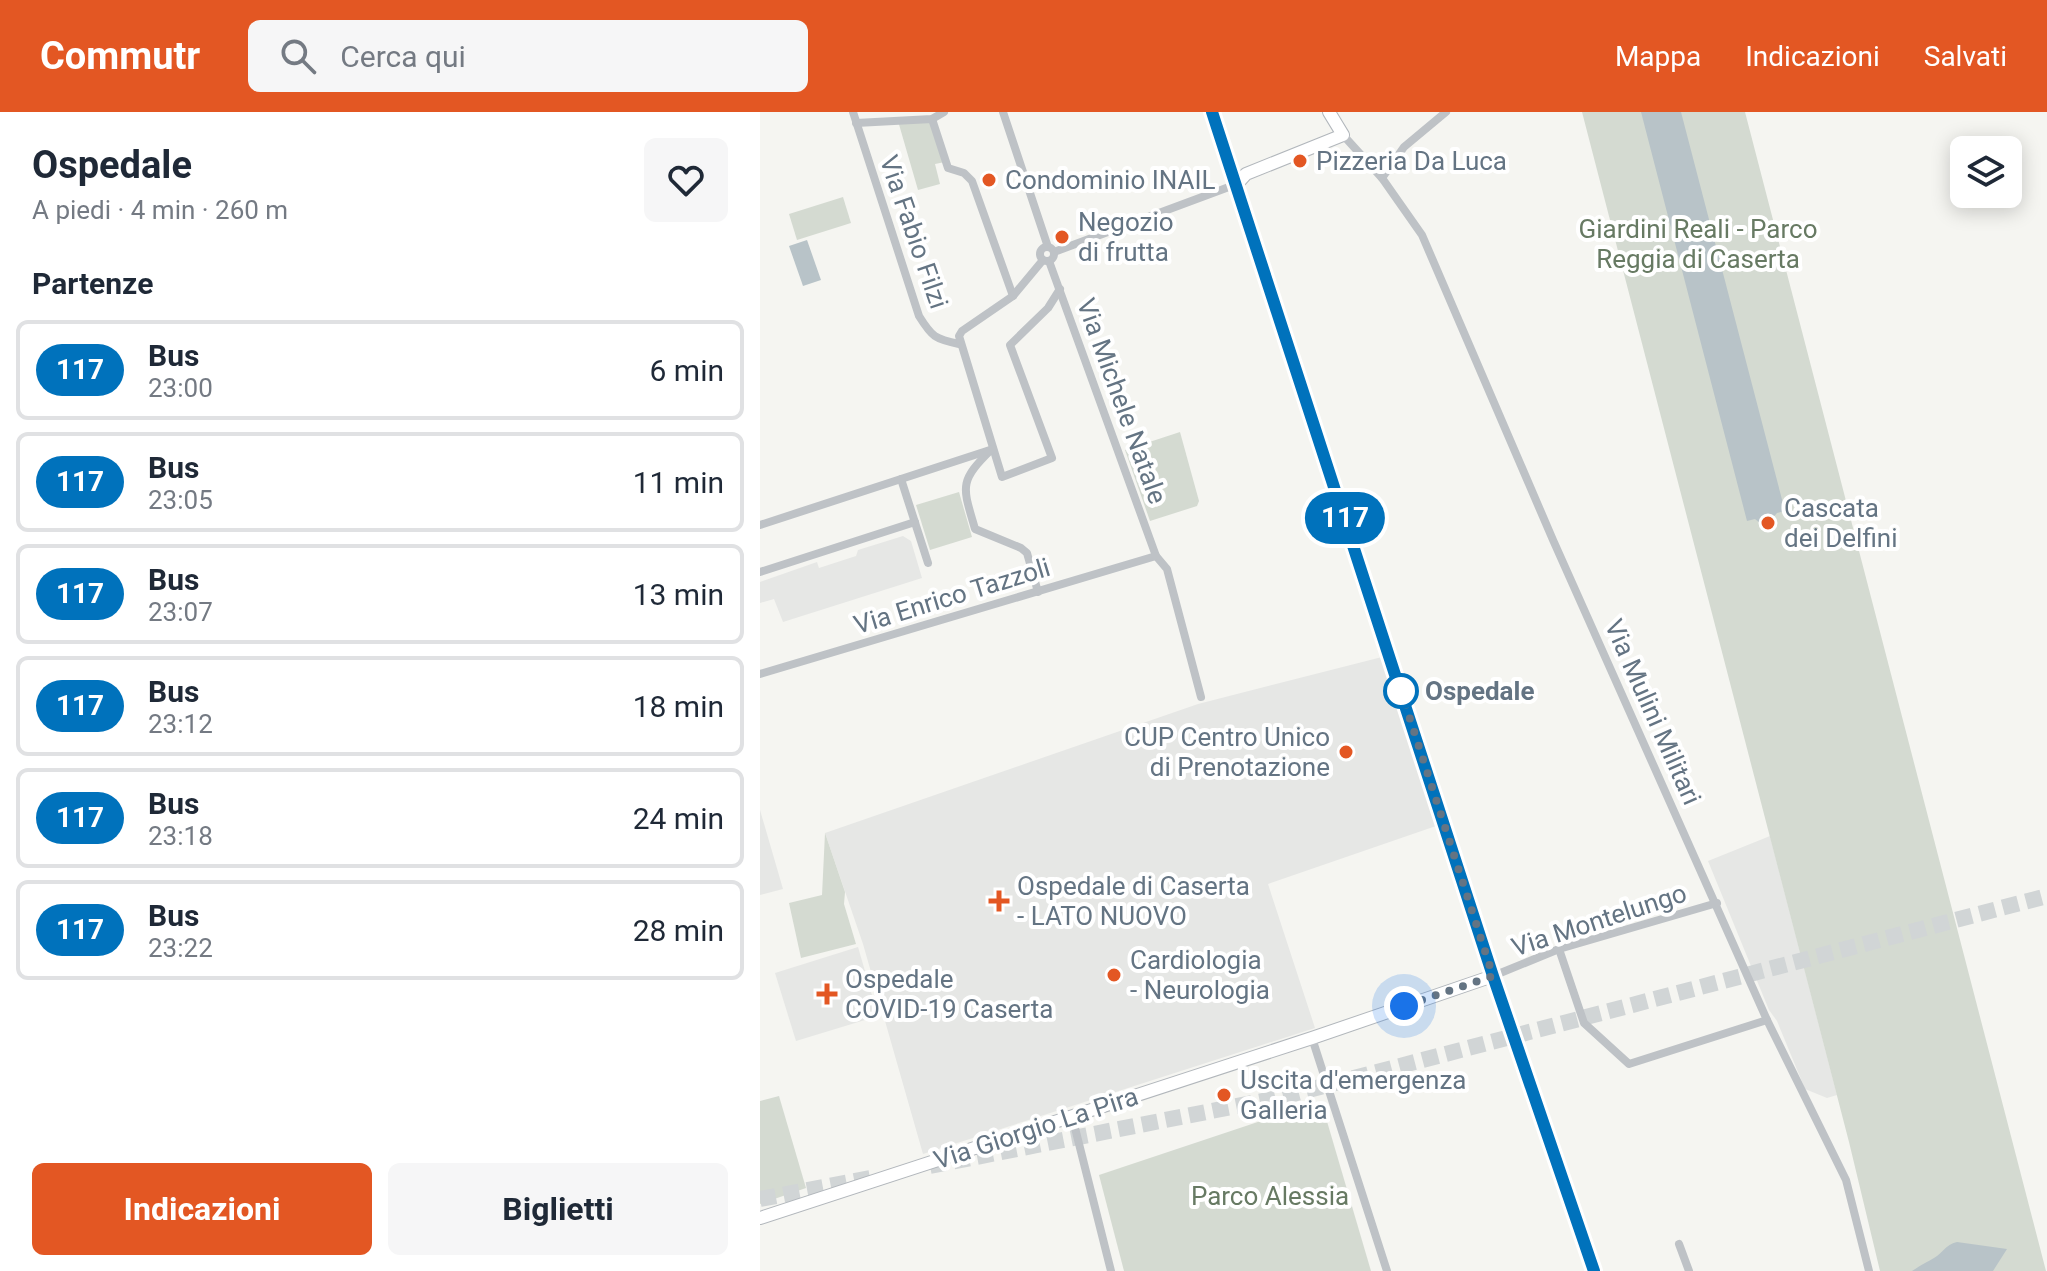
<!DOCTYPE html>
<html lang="it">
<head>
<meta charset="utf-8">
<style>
	body { margin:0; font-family:Roboto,sans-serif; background:#f6f6f7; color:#1f2937; height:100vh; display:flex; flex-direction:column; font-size:30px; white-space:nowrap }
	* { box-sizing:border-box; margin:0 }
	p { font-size:26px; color:#747a83 }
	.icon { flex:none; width:44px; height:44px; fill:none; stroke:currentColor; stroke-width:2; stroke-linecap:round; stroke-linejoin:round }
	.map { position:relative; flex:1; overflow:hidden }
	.drawer { display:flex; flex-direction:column; background:#fff; width:760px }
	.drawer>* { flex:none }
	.badge { padding:0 16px; border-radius:26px; font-size:28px; line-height:52px }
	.controls { position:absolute; left:1190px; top:24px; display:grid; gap:16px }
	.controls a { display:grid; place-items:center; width:72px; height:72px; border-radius:12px; background:#fff; box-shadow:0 4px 20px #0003; font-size:40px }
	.you { position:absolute; width:40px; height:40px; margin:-20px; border:6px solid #fff; border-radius:50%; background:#1a73e8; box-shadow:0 0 0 12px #1a73e833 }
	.map>.badge { position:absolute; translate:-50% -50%; box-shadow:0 0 0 4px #fff }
	h2 { padding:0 32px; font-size:30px; line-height:72px }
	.round { display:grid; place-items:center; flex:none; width:84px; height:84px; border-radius:12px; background:#f6f6f7 }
	.overview { display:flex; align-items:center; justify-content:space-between; height:136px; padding:0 32px }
	h1 { font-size:38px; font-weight:700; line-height:60px }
	.action { display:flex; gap:16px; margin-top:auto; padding:16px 32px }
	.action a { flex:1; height:92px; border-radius:12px; background:#e35723; color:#fff; font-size:32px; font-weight:700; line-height:92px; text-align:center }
	.action a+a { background:#f6f6f7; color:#1f2937 }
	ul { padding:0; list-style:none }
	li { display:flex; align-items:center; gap:24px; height:100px; margin:0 16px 12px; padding:0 16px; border:4px solid #e0e1e3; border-radius:12px }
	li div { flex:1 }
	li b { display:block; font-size:30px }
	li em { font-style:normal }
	li .badge { min-width:88px; font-weight:700; text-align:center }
	header { display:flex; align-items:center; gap:48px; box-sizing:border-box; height:112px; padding:0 40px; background:#e35723; color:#fff }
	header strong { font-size:38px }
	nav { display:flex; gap:44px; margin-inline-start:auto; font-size:28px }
	.search { width:560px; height:72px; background:#f6f6f7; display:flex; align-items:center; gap:20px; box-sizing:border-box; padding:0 28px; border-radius:12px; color:#747a83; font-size:30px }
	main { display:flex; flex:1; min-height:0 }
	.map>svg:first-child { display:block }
	.built { fill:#e6e7e5 }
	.green { fill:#d4dad1 }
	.water { fill:#b8c3c8 }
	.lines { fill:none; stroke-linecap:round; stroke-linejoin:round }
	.highway-tunnel { stroke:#d1d5d6; stroke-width:16; stroke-dasharray:16 8; stroke-linecap:butt }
	.secondary-casing { stroke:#b2b7bc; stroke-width:14 }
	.street { stroke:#bec2c6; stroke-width:8 }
	.secondary { stroke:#fff; stroke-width:12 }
	.line-casing { stroke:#fff; stroke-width:18 }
	.line { stroke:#0072bc; stroke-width:12 }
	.walk { stroke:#647483; stroke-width:8; stroke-dasharray:0 14.4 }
	.poi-dot { fill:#e35723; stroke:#fff; stroke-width:3 }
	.stop-dot { fill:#fff; stroke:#0072bc; stroke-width:4 }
	.labels { text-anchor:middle; stroke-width:8; stroke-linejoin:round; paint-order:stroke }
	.poi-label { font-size:26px; fill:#647483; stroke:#fff; text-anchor:start }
	.park-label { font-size:26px; fill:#677a63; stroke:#fff }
	.street-label { font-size:26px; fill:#647483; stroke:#fff }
	.stop-label { font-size:26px; font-weight:bold; fill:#647483; stroke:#fff; text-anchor:start }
</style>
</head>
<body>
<header>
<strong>Commutr</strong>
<div class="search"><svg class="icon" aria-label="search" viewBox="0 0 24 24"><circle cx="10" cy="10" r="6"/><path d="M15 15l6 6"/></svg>Cerca qui</div>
<nav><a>Mappa</a><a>Indicazioni</a><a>Salvati</a></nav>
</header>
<main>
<section class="drawer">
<div class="overview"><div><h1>Ospedale</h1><p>A piedi · 4 min · 260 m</p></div><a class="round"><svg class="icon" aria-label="heart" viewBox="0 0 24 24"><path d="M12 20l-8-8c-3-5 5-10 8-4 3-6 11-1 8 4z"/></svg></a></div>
<h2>Partenze</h2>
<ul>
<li><span class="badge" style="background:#0072bc;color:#fff">117</span><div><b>Bus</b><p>23:00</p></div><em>6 min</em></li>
<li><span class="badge" style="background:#0072bc;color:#fff">117</span><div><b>Bus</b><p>23:05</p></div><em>11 min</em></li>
<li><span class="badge" style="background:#0072bc;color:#fff">117</span><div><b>Bus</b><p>23:07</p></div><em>13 min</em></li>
<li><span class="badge" style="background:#0072bc;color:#fff">117</span><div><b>Bus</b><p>23:12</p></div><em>18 min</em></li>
<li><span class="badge" style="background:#0072bc;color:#fff">117</span><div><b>Bus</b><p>23:18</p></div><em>24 min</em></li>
<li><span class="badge" style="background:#0072bc;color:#fff">117</span><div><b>Bus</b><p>23:22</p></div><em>28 min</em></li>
</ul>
<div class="action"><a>Indicazioni</a><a>Biglietti</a></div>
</section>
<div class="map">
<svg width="1287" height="1159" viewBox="0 0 1287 1159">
	<rect width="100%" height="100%" fill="#f5f5f1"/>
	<g class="built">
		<polygon points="143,424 151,429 162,466 23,510 14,487 0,491 0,470 57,450 59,456 96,444 98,438"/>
		<polygon points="622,545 676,714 508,772 555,916 163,1042 103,832 65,721 438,592"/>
		<polygon points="0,698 23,777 0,783"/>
		<polygon points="1010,724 1077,983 1067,986 1045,977 1017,909 1009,898 948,749"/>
		<polygon points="98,835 118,904 36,929 15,861"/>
	</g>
	<g class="green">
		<polygon points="822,0 985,0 1286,1159 1120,1159 1089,1030"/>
		<polygon points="172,7 185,50 175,52 180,72 158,78 138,9"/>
		<polygon points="83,85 91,111 37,128 29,102"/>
		<polygon points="420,320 439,389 437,394 390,409 365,338"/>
		<polygon points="199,380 212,425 170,438 156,393"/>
		<polygon points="65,721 85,780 84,792 96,832 41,846 29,791 62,783"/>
		<polygon points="19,984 46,1076 0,1092 0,989"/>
		<polygon points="561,989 611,1159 364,1159 339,1063"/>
	</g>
	<g class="water">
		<polygon points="881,0 921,0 1025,399 1017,401 1009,410 1000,411 995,407 987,409"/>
		<polygon points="47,128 61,168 43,174 29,134"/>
		<path d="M1197,1130L1247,1137L1233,1159H1152C1161,1153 1167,1150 1174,1146C1183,1141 1185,1133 1197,1130Z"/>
	</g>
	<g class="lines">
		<g class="highway-tunnel">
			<polyline points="170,1054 518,986 1287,784"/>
			<polyline points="0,1087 116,1065"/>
		</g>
		<defs>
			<g id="secondary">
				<polyline points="452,0 733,864 834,1159"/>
				<polyline points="477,72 486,62 583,23 569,0"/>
				<polyline points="0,1106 552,926 733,864"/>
			</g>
		</defs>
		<use href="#secondary" class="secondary-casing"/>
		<g class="street">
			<path d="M93,0L159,204C172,225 175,227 199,232"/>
			<polyline points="243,0 288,135"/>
			<polyline points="172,7 188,56 204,61 212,69 253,184"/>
			<polyline points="96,11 172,7 184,0"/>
			<polyline points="583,23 622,66 662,123 793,428 1007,908 1086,1068 1109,1159"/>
			<polyline points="622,66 644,35 686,0"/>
			<circle cx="287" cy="142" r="7"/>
			<polyline points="294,140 477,72"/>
			<polyline points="283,148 253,184 202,219 199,224 242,365 292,346 250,233 288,196 300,177"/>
			<polyline points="289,149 396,444 407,457 441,585"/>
			<path d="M231,338C198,370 203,375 215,417L261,436L267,441L278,480"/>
			<polyline points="141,367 168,451"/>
			<polyline points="0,413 233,337"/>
			<polyline points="0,460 155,410"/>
			<polyline points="0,562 396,444"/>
			<polyline points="799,837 824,911 869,952 1007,908"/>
			<polyline points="733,864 799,837 957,791"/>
			<polyline points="552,926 627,1159"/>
			<polyline points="312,1004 351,1159"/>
			<polyline points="919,1132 929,1159"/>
		</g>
		<use href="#secondary" class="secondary"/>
	</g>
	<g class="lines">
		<defs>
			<polyline id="line" points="452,0 733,864 834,1159"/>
		</defs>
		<use href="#line" class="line-casing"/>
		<use href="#line" class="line"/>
		<polyline class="walk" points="641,579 733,864 644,894"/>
	</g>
	<g class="poi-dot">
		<circle cx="540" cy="49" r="8"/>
		<circle cx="229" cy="68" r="8"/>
		<circle cx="302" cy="125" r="8"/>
		<circle cx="1008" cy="411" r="8"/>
		<circle cx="586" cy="640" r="8"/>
		<path d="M235 777h8v8h8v8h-8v8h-8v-8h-8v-8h8z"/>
		<circle cx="354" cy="863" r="8"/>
		<path d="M63 870h8v8h8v8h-8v8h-8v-8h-8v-8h8z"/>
		<circle cx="464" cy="983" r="8"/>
	</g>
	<circle class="stop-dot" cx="641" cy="579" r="16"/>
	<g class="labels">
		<g class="poi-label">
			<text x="556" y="58">Pizzeria Da Luca</text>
			<text x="245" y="77">Condominio INAIL</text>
			<text x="318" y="119">Negozio<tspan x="318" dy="30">di frutta</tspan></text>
			<text x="1024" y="405">Cascata<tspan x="1024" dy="30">dei Delfini</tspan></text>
			<text x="570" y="634" text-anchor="end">CUP Centro Unico<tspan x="570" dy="30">di Prenotazione</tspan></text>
			<text x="257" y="783">Ospedale di Caserta<tspan x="257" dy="30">- LATO NUOVO</tspan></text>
			<text x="370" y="857">Cardiologia<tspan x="370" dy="30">- Neurologia</tspan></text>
			<text x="85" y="876">Ospedale<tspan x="85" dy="30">COVID-19 Caserta</tspan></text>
			<text x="480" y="977">Uscita d'emergenza<tspan x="480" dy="30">Galleria</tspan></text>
		</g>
		<g class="park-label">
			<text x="938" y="126">Giardini Reali - Parco<tspan x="938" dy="30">Reggia di Caserta</tspan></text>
			<text x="510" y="1093">Parco Alessia</text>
		</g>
		<g class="street-label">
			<text transform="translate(154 120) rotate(71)" y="9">Via Fabio Filzi</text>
			<text transform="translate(362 289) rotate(70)" y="9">Via Michele Natale</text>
			<text transform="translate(192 484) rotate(-17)" y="9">Via Enrico Tazzoli</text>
			<text transform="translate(893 600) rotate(66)" y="9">Via Mulini Militari</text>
			<text transform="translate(839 808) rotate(-18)" y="9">Via Montelungo</text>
			<text transform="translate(276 1016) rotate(-18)" y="9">Via Giorgio La Pira</text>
		</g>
		<g class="stop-label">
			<text x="665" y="588">Ospedale</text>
		</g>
	</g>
</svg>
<div class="controls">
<a><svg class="icon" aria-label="layers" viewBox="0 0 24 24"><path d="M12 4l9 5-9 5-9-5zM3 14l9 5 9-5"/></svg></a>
</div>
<div class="you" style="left:644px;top:894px"></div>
<b class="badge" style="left:585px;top:406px;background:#0072bc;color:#fff">117</b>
</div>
</main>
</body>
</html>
